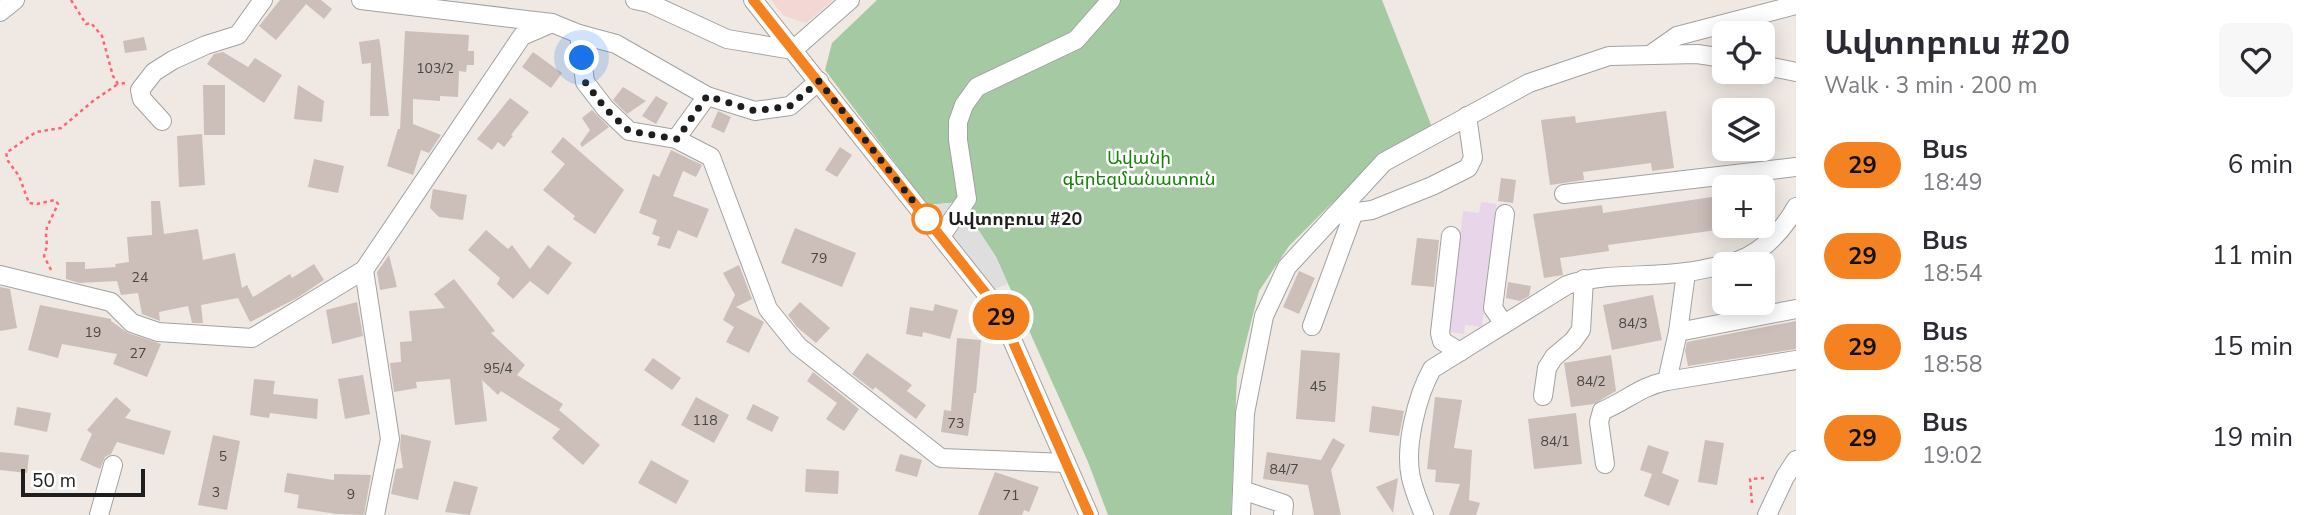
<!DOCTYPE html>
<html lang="en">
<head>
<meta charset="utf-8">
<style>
	body { margin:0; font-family:"Nunito Sans","Noto Sans Armenian",sans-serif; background:#f7f7f7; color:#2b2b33; height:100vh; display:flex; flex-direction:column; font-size:26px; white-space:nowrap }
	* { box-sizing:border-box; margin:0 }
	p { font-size:23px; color:#7c7c81 }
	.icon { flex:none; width:38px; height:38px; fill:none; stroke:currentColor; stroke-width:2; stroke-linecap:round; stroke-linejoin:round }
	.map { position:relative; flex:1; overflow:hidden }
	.sheet { display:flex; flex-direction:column; background:#fff; width:525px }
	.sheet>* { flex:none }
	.badge { padding:0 14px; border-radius:23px; font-size:24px; line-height:46px }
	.fabs { position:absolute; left:1712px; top:21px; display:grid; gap:14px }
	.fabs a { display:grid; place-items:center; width:63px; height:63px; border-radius:10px; background:#fff; box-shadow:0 4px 18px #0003; font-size:35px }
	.scale { position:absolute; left:21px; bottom:18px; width:124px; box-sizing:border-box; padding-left:7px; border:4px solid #1e1e1e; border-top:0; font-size:19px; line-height:24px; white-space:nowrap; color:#1e1e1e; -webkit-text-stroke:5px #fff; paint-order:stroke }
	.you { position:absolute; width:35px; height:35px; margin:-18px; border:5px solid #fff; border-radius:50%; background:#1a73e8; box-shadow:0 0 0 10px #1a73e833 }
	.map>.badge { position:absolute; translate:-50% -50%; box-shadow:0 0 0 4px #fff }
	.round { display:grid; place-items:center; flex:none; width:74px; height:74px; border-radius:10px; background:#f7f7f7 }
	.headline { display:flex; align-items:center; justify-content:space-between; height:119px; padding:0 28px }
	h1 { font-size:33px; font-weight:700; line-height:52px }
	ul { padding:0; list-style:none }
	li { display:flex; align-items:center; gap:21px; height:91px; padding:0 28px }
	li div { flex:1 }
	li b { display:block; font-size:26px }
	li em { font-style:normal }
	li .badge { min-width:77px; font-weight:700; text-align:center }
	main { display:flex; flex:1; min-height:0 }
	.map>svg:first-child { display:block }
	.industrial { fill:#e9d5e9 }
	.military { fill:#f2d7d5 }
	.cemetery { fill:#a5caa3 }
	.parking { fill:#dedede }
	.building { fill:#ccbeb9 }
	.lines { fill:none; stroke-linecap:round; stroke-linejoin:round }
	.minor-casing { stroke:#a2a2a2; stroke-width:20 }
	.path { stroke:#ff6574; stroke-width:2.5; stroke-dasharray:3.5 3.5; stroke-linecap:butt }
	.minor { stroke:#fff; stroke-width:18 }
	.line-casing { stroke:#fff; stroke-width:16 }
	.line { stroke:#f58220; stroke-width:10 }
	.walk { stroke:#1e1e1e; stroke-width:7; stroke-dasharray:0 12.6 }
	.stop-dot { fill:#fff; stroke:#f58220; stroke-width:3.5 }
	.labels { text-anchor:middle; stroke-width:5; stroke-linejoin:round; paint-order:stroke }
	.number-label { font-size:14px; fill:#4a4645 }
	.park-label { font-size:18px; fill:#148305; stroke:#fff }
	.stop-label { font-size:18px; font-weight:bold; fill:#1e1e1e; stroke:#fff; text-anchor:start }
</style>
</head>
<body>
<main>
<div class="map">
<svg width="1796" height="515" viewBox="0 0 1796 515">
	<rect width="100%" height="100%" fill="#f0e9e3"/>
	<polygon class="industrial" points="1481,202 1497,204 1482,327 1465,325 1464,334 1448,332 1463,211 1479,213"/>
	<polygon class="military" points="771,0 833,0 806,23 784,16"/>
	<polygon class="cemetery" points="877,0 1382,0 1432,127 1399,148 1331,204 1289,246 1259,291 1237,377 1231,515 1108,515 1088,462 996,257 960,202 927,205 825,70 832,43"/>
	<polygon class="parking" points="960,202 996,257 1008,284 995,289 927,205"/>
	<g class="building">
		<polygon points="280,0 321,0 332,9 324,19 306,4 276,40 259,26"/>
		<polygon points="405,31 469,35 468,51 474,51 474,65 467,65 466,72 459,71 458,97 440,96 440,101 413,99 413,124 441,135 429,153 421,150 413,175 387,166 398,129 400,129"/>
		<polygon points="144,37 147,50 125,53 123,41"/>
		<polygon points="379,39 380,43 389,116 370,116 371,63 362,64 359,42"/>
		<polygon points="223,52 248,67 255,58 282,75 264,103 207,64 214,54"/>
		<polygon points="533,52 562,73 551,88 522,67"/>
		<polygon points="203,85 225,85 225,135 204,135"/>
		<polygon points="298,85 324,101 322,122 294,119"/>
		<polygon points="623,87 646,101 627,114 613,100"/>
		<polygon points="656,96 668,103 656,124 642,116"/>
		<polygon points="510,98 529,112 511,135 513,136 504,147 498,142 492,150 477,139"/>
		<polygon points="592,110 609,127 582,147 580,144 590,130 582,118"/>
		<polygon points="718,111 731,117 724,133 711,127"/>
		<polygon points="1666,111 1674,168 1652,171 1651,163 1583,172 1584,180 1550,185 1541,120 1575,116 1576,123"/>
		<polygon points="202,134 205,185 179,187 177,136"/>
		<polygon points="563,137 624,190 595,234 573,219 575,216 543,190 565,164 551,152"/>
		<polygon points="840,147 852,155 837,177 825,170"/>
		<polygon points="671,150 702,165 696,177 683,171 673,196 709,209 697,238 678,230 670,249 657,245 660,237 652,234 657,220 639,213 653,174 659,177"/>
		<polygon points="314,159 344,166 338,193 308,187"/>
		<polygon points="1501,178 1516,180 1513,203 1498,201"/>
		<polygon points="433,189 467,195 463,220 439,217 430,208"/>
		<polygon points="1712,197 1717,230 1608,245 1609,251 1560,258 1563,275 1544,278 1533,214 1602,205 1603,213"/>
		<polygon points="151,201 160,201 164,234 198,229 203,260 235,253 242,288 247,285 253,297 290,274 292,278 314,264 324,280 297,298 250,322 238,298 201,305 203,323 192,323 188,306 159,312 160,321 142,314 138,293 121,295 117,281 79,283 66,279 66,262 85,262 85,269 116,267 115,264 129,262 127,237 152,235"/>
		<polygon points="795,228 856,253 842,287 781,263"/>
		<polygon points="486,230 508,249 512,245 530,269 548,245 572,263 548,295 530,281 513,299 497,284 500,278 468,250"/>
		<polygon points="1417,238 1439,240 1434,287 1411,285"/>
		<polygon points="389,255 397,287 380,290 377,272"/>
		<polygon points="739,265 752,299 736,307 764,322 749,353 726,342 734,327 723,320 735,295 723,273"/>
		<polygon points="1299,271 1315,278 1299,314 1283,307"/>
		<polygon points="454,279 495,331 491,333 525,365 517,375 563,404 559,410 600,445 583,465 552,438 560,429 501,391 498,395 482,380 487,421 455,425 450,379 416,382 417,388 394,392 390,363 401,362 400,342 412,341 409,311 445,308 434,294"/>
		<polygon points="1508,282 1531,286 1529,296 1520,301 1506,298"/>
		<polygon points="0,287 10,289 17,328 0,331"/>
		<polygon points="1653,295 1662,340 1612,350 1603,305"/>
		<polygon points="357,302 363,336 332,344 326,310"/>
		<polygon points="800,302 830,328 816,343 797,327 788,315"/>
		<polygon points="935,304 958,310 950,339 923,332 922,337 906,334 910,307 933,311"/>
		<polygon points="40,305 111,319 111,321 128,333 161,344 147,377 113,364 117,354 62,344 58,358 28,350"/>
		<polygon points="1796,321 1796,349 1688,366 1685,351 1687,342"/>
		<polygon points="957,338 981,340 976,393 974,393 968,436 941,432 944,410 951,411"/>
		<polygon points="1301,350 1340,353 1335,422 1296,419"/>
		<polygon points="867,353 912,385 907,391 926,405 916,419 875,387 873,390 852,374"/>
		<polygon points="1611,355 1616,391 1594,404 1571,407 1564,363"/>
		<polygon points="653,358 681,378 672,390 644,370"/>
		<polygon points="813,372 859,409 844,431 826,419 837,403 807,381"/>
		<polygon points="363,375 370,414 345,419 338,379"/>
		<polygon points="254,379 275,381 273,394 318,399 317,419 270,413 269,418 250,415"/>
		<polygon points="116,397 131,410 125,418 171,431 164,455 117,442 111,454 105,457 100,469 80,460 92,434 87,430"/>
		<polygon points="696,397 729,415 714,443 681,425"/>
		<polygon points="1435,397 1462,400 1454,448 1472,450 1469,500 1480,503 1476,515 1449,515 1460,484 1435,482 1436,470 1427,469"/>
		<polygon points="753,404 779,417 772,432 746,419"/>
		<polygon points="1372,406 1404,411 1399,436 1369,432"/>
		<polygon points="17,407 51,413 47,432 14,425"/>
		<polygon points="1576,413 1582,464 1534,469 1528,419"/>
		<polygon points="401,434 431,441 418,500 391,494 396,469 403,468 400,448"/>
		<polygon points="213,435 240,441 227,510 198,505"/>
		<polygon points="1333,438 1345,445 1331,470 1341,515 1314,515 1308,485 1263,479 1267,452 1321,460"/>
		<polygon points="1705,440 1724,443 1717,485 1698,482"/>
		<polygon points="1648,445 1669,452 1662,473 1679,480 1669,506 1644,496 1652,474 1640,470"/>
		<polygon points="0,452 29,455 27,473 0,470"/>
		<polygon points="900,454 922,460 917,477 895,471"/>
		<polygon points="651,460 689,481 676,504 638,483"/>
		<polygon points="806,469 839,471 838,494 805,492"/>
		<polygon points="995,472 1039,487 1029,512 1024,510 1022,515 978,515"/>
		<polygon points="287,473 334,480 334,474 371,475 364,515 337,514 297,508 299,495 284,492"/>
		<polygon points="1398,478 1393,513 1376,487"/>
		<polygon points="454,481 478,487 470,515 445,512"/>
	</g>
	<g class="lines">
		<defs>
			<g id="minor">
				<polyline points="361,0 552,23 579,34 616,44 707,96 755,111 790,106 819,81"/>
				<polyline points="635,0 649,3 727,39 793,50"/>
				<polyline points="753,0 999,310 1089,515"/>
				<polyline points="0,12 15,0"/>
				<polyline points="579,34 585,82 605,108 629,131 676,139 711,157 768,309 798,346 941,458 1066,463"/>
				<polyline points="793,50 850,0"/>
				<polyline points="1650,55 1677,36 1796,5"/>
				<polyline points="1762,65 1796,72"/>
				<polyline points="162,121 142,99 140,90 154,72 173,60 206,45 238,35 263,0"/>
				<polyline points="676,139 707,96"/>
				<polyline points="1564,194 1796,167"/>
				<polyline points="1335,215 1372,210 1432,186 1468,168 1473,158 1467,116"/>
				<polyline points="941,236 967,199 958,140 958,122 964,105 977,87 1076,40 1111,0"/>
				<polyline points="1451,236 1440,333 1442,341 1460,352"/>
				<path d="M1726,264C1757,258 1781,234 1796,207"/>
				<polyline points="364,270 390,439 375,515"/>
				<polyline points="0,275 111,302 132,323 158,332 252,338 364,270 522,36 552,23"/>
				<polyline points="1504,324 1493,308 1505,214"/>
				<polyline points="1312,326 1354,212"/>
				<polyline points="1678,332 1796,309"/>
				<polyline points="1667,381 1796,360"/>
				<polyline points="1543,396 1547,368 1554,357 1573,341 1581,330 1584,279"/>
				<path d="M1605,464L1599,422L1602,411C1628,400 1639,387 1667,381L1678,332L1686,273"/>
				<polyline points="1242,490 1284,504 1283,515"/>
				<polyline points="99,515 113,465"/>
				<polyline points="1241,515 1245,413 1264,316 1287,267 1384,162 1529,83 1609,56 1697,54 1724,58"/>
				<path d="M1424,515C1419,503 1414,490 1411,478C1404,447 1417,396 1432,369L1567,285C1606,272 1646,278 1686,272C1699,271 1711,267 1724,265"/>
				<polyline points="1767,515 1785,477 1796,460"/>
			</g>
		</defs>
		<use href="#minor" class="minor-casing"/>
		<g class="path">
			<polyline points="71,0 86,24 91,23 102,36 113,76 118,84 125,83"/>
			<polyline points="51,270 44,256 47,246 46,235 47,227 58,204 55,200 37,204 29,203 19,176 8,161 6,153 36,132 61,128 93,101 118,84"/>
			<polyline points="1752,503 1750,479 1764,478"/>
		</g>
		<use href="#minor" class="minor"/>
	</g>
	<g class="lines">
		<defs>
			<polyline id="line" points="753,0 999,310 1089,515"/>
		</defs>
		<use href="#line" class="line-casing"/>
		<use href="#line" class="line"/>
		<polyline class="walk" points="582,58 585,82 605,108 629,131 677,139 707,96 755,111 790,106 819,81 927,219"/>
	</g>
	<circle class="stop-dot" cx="927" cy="219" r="14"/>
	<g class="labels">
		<g class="number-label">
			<text x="435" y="73">103/2</text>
			<text x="819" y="263">79</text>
			<text x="140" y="282">24</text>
			<text x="1633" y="328">84/3</text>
			<text x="93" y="337">19</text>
			<text x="138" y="358">27</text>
			<text x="498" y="373">95/4</text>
			<text x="1591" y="386">84/2</text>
			<text x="1318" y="391">45</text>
			<text x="705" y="425">118</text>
			<text x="956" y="428">73</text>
			<text x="1555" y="446">84/1</text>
			<text x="223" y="461">5</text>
			<text x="1284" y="474">84/7</text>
			<text x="216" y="497">3</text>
			<text x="351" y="499">9</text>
			<text x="1011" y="500">71</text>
		</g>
		<g class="park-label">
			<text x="1139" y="164">Ավանի<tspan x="1139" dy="21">գերեզմանատուն</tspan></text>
		</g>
		<g class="stop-label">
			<text x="948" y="225">Ավտոբուս #20</text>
		</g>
	</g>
</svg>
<div class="fabs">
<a><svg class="icon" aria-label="locate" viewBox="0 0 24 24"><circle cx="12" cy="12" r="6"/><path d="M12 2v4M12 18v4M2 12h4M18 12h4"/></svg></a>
<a><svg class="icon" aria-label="layers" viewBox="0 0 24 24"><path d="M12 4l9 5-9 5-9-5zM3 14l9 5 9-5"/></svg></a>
<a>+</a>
<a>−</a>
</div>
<div class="scale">50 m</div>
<div class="you" style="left:582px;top:58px"></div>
<b class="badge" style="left:1001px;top:317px;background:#f58220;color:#111">29</b>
</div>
<section class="sheet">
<div class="headline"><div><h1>Ավտոբուս #20</h1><p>Walk · 3 min · 200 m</p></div><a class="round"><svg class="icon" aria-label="heart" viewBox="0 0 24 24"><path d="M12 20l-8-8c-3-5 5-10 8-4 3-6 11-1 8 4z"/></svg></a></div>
<ul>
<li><span class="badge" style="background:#f58220;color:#111">29</span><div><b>Bus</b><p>18:49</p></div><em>6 min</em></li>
<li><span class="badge" style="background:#f58220;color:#111">29</span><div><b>Bus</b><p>18:54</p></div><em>11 min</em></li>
<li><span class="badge" style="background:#f58220;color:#111">29</span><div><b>Bus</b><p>18:58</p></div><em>15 min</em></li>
<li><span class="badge" style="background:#f58220;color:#111">29</span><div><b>Bus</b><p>19:02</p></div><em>19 min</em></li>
</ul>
</section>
</main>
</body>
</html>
